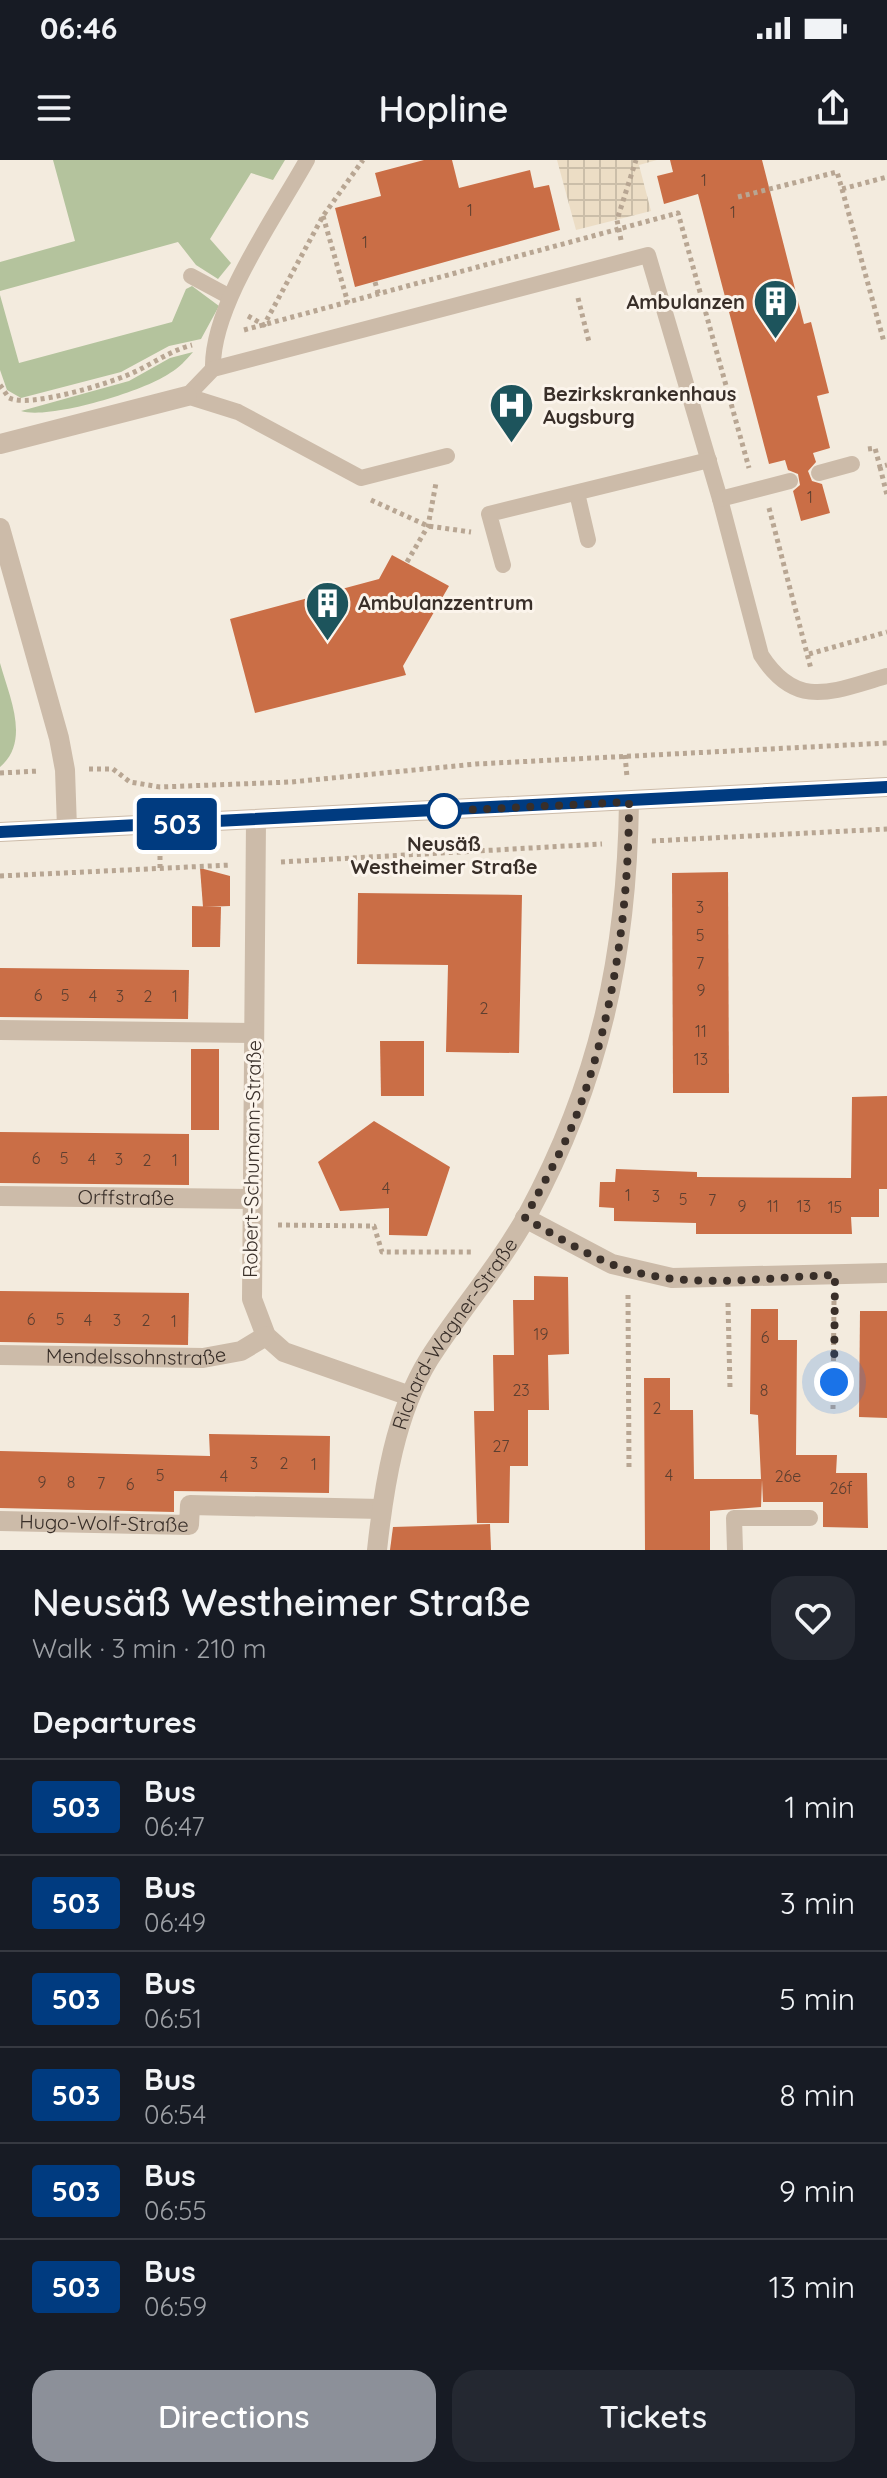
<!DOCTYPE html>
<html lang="en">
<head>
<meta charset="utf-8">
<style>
	body { margin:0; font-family:Quicksand,sans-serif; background:#242831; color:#f1f3f6; height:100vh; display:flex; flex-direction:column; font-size:30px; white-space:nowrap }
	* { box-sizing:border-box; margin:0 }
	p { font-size:26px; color:#9ea1a6 }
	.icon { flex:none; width:44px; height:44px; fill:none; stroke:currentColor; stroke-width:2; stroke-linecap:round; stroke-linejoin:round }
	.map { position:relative; height:1390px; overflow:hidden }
	.drawer { display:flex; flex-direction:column; background:#171b24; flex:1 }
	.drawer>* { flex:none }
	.badge { padding:0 16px; border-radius:6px; font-size:28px; line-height:52px }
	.you { position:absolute; width:40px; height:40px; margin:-20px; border:6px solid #fff; border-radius:50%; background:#1a73e8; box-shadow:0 0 0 12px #1a73e833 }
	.map>.badge { position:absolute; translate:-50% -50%; box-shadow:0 0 0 4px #fff }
	h2 { padding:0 32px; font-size:30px; line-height:72px }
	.round { display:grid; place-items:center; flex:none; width:84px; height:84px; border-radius:24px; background:#242831 }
	.summary { display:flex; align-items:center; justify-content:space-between; height:136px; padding:0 32px }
	h1 { font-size:38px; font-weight:600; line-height:60px }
	.action { display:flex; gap:16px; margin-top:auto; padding:16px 32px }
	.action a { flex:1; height:92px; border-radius:24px; background:#8c9099; color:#fff; font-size:32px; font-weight:600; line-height:92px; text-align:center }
	.action a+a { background:#242831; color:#f1f3f6 }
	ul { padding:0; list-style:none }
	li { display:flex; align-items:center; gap:24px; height:96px; padding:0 32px; border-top:2px solid #363941 }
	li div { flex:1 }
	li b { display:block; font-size:30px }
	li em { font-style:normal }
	li .badge { min-width:88px; font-weight:700; text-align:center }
	.status { display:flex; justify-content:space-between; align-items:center; height:56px; padding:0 40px; background:#171b24; direction:ltr }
	.status svg { height:22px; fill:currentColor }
	header { display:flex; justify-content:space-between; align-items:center; height:104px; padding:0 32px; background:#171b24; font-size:36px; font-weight:600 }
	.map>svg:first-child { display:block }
	.grass { fill:#b4c39d }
	.plaza { fill:url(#plaza-grid) }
	.building { fill:#ca6e46 }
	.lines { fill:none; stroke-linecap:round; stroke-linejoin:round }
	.path { stroke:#b8a693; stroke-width:5; stroke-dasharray:4 4; stroke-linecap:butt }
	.service { stroke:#ccbba9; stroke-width:16 }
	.minor { stroke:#ccbba9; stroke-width:20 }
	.tertiary { stroke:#ccbba9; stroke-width:20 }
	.line-casing { stroke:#fff; stroke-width:18 }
	.line { stroke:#003b80; stroke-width:12 }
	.walk { stroke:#392f29; stroke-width:8; stroke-dasharray:0 14.4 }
	.stop-dot { fill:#fff; stroke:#003b80; stroke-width:4 }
	.labels { text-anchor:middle; stroke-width:6; stroke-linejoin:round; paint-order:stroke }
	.number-label { font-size:16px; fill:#5d3f30 }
	.poi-label { font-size:20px; font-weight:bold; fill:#392f29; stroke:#fbf4eb; text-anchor:start }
	.stop-label { font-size:20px; font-weight:bold; fill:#392f29; stroke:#fbf4eb }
	.street-label { font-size:20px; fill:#392f29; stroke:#fbf4eb }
</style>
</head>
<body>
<div class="status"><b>06:46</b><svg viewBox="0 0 49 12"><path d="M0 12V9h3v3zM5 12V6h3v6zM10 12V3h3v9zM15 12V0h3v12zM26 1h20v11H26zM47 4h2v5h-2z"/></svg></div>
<header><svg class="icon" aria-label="menu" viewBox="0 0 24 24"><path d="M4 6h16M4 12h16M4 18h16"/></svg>Hopline<svg class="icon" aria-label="share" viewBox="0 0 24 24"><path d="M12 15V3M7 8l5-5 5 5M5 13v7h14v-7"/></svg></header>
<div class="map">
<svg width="887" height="1390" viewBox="0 0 887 1390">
	<defs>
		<pattern id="plaza-grid" width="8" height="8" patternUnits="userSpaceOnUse" patternTransform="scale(2)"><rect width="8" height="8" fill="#ecddc5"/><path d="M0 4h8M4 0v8" fill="none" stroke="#cbbea9"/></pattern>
	</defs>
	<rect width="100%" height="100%" fill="#f3ebde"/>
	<g class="grass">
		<polygon points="53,0 285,0 273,20 251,13 210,79 231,103 218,119 196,105 178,82 0,131 0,102 75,81"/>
		<polygon points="192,126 219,146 201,179 169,186 121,212 21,238 7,230 0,210 0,135 19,203 172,162 186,129"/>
		<path d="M193,192C186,200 179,208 170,213C145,231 49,260 21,251L129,221L170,198Z"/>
		<path d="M0,503C9,536 31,581 0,607Z"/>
	</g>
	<polygon class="plaza" points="557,0 657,0 639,5 651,51 576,70"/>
	<g class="building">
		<polygon points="424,0 452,0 459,28 530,10 534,28 549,25 560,70 355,127 335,48 381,36 375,13"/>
		<polygon points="670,0 762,0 804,164 811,162 829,233 817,236 830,288 813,293 816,302 808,311 812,321 822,324 830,353 801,361 793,331 800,325 798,314 788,310 785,300 769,304 698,34 664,44 657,16 673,12"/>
		<polygon points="392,395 449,426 403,506 406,515 255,553 230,459 379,419"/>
		<polygon points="200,708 230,716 230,746 203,747"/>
		<polygon points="728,712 729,933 673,933 672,713"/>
		<polygon points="358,733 522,735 519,893 446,892 448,805 357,804"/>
		<polygon points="192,746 221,747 220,787 192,787"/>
		<polygon points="0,808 189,810 188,859 0,857"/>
		<polygon points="380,881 424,881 424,936 381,936"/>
		<rect x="191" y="889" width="28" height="81"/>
		<polygon points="887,936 887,1029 879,1029 879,1057 851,1057 852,1074 696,1074 696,1063 614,1061 614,1048 599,1047 600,1022 615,1022 616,1009 697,1012 697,1017 851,1018 852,937"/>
		<polygon points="374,961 450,1007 427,1076 389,1075 389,1048 340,1051 318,1002"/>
		<polygon points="0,972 189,974 189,1025 0,1023"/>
		<polygon points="534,1116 568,1117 569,1194 548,1195 549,1250 528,1250 528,1306 510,1306 509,1363 477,1363 474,1251 494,1251 493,1195 514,1195 513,1140 534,1140"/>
		<polygon points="0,1131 189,1133 188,1185 0,1182"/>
		<polygon points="751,1149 778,1149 778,1180 797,1180 796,1295 837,1295 836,1313 867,1313 868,1368 823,1367 823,1342 763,1342 762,1320 761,1347 710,1351 710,1390 645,1390 644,1218 670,1218 670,1250 693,1250 694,1319 761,1319 758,1255 750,1254"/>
		<polygon points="860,1151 887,1151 887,1258 859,1257"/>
		<polygon points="209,1274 330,1276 329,1333 174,1331 174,1352 0,1348 0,1291 210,1296"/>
		<polygon points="490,1364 491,1390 390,1390 393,1367"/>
	</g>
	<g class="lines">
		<g class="path">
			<polyline points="842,29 884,182"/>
			<polyline points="738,37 837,12 842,29 887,17"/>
			<polyline points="323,56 348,143"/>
			<polyline points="621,80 617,60 636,0"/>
			<polyline points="375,122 379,136"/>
			<polyline points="578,138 589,182"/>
			<polyline points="248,156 264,165 323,56 363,0"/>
			<polyline points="244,170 678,53 749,308"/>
			<path d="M0,225L9,238C30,248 107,224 130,214C151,205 169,191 192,185"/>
			<polyline points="868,289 875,288 880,307 887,305"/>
			<polyline points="880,307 887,335"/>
			<polyline points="371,340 428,366 471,372"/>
			<polyline points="769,348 811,509"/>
			<polyline points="407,402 428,366 436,323"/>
			<polyline points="809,494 887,472"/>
			<polyline points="625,595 627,617"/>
			<polyline points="89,609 113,609 130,622 160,627 291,622 476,604 887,583"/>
			<polyline points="0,613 39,611"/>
			<polyline points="652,681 887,669"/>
			<polyline points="160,688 160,708"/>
			<polyline points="281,702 602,684"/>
			<polyline points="0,716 231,705"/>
			<polyline points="278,1065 374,1066 382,1092 473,1092"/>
			<polyline points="628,1135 629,1309"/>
			<polyline points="728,1143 730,1228"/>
			<polyline points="833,1249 834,1140"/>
		</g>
		<g class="service">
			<polyline points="191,116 230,137"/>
			<path d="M213,209C211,146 276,56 307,0"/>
			<path d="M447,296L361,318L238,252L187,236L213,209L648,95L720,339L761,495C797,551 833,531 887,516"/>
			<polyline points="819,313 852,304"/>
			<polyline points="577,333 588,380"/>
			<polyline points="720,339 790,321"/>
			<polyline points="503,405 489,354 709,300"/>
			<polyline points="735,1390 734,1358 810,1358"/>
		</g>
		<g class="minor">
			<polyline points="0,284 187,236"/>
			<polyline points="0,368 59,578 65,610 67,668"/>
			<polyline points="256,661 252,1139 266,1176 284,1192 410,1236"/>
			<polyline points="0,870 253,873"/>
			<path id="s1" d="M0,1036L250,1039"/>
			<polyline points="525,1058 612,1104 672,1118 887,1113"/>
			<path id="s2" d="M0,1195L203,1198L241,1191L266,1176"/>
			<path id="s3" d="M0,1361L189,1365L190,1345L381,1349"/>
			<path id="s4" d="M377,1390C384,1326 395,1254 429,1199C460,1150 500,1105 528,1054C600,921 627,793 629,642"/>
		</g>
		<polyline class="tertiary" points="0,672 887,627"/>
	</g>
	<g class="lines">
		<defs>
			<polyline id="line" points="0,672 887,627"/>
		</defs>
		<use href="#line" class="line-casing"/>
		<use href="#line" class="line"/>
		<path class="walk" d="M444,651L629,642C629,746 614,856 577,954C563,990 543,1024 525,1058C557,1076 590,1098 625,1109C690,1130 767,1117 835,1115L834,1222"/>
	</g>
	<defs>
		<symbol id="building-pin" viewBox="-11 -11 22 30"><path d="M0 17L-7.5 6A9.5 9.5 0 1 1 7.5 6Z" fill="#1d545c" stroke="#fbf4eb"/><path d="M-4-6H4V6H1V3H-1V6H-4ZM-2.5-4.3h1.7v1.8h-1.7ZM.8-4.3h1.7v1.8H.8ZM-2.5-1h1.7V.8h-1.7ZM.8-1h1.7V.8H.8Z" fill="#fff"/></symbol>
		<symbol id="hospital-pin" viewBox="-11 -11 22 30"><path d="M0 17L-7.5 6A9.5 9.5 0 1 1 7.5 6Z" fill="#1d545c" stroke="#fbf4eb"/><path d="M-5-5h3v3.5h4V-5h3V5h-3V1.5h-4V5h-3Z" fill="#fff"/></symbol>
	</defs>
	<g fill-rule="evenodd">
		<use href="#building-pin" x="750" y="116" width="51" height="69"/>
		<use href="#hospital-pin" x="486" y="220" width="51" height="69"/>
		<use href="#building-pin" x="302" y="418" width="51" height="69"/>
	</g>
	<circle class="stop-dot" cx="444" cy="651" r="16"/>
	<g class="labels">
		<g class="number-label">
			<text x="704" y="26">1</text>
			<text x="470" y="56">1</text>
			<text x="733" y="58">1</text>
			<text x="365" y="88">1</text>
			<text x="810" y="343">1</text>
			<text x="700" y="753">3</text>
			<text x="700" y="781">5</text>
			<text x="700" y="809">7</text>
			<text x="701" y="836">9</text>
			<text x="38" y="841">6</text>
			<text x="65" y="841">5</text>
			<text x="93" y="842">4</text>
			<text x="120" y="842">3</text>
			<text x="148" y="842">2</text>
			<text x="175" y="842">1</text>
			<text x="484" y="854">2</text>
			<text x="701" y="877">11</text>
			<text x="701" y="905">13</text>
			<text x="36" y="1004">6</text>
			<text x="64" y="1004">5</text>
			<text x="92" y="1005">4</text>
			<text x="119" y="1005">3</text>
			<text x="147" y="1006">2</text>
			<text x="175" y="1006">1</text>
			<text x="386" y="1034">4</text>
			<text x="628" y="1041">1</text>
			<text x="656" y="1042">3</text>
			<text x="683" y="1045">5</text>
			<text x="712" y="1046">7</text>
			<text x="742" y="1052">9</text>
			<text x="773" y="1052">11</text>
			<text x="804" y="1052">13</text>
			<text x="835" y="1053">15</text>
			<text x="31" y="1165">6</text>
			<text x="60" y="1165">5</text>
			<text x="88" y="1166">4</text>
			<text x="117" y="1166">3</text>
			<text x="146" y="1166">2</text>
			<text x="174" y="1167">1</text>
			<text x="541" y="1180">19</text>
			<text x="765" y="1183">6</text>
			<text x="521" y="1236">23</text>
			<text x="764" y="1236">8</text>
			<text x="657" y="1254">2</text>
			<text x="501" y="1292">27</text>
			<text x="254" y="1309">3</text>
			<text x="284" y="1309">2</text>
			<text x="314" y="1310">1</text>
			<text x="160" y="1321">5</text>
			<text x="669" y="1321">4</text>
			<text x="224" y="1322">4</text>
			<text x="788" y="1322">26e</text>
			<text x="42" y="1328">9</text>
			<text x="71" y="1328">8</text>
			<text x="101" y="1329">7</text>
			<text x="130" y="1330">6</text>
			<text x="841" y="1334">26f</text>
		</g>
		<g class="poi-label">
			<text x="745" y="149" text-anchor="end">Ambulanzen</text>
			<text x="543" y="241">Bezirkskrankenhaus<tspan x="543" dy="23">Augsburg</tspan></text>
			<text x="358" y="450">Ambulanzzentrum</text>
		</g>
		<g class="stop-label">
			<text x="444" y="691">Neusäß<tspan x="444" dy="23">Westheimer Straße</tspan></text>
		</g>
		<g class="street-label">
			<text transform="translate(252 999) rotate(-89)" y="7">Robert-Schumann-Straße</text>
			<text dy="7" stroke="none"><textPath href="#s1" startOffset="126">Orffstraße</textPath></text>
			<text dy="7" stroke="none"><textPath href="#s4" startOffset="234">Richard-Wagner-Straße</textPath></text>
			<text dy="7" stroke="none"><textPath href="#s2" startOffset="136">Mendelssohnstraße</textPath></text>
			<text dy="7" stroke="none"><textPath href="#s3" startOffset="104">Hugo-Wolf-Straße</textPath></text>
		</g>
	</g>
</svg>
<div class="you" style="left:834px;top:1222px"></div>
<b class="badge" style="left:177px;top:664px;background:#003b80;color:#fff">503</b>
</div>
<section class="drawer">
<div class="summary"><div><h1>Neusäß Westheimer Straße</h1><p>Walk · 3 min · 210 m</p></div><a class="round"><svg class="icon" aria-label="heart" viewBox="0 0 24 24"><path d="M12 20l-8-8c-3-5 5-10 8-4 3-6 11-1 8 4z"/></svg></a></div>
<h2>Departures</h2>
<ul>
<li><span class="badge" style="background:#003b80;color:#fff">503</span><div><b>Bus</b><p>06:47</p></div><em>1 min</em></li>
<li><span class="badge" style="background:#003b80;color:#fff">503</span><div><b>Bus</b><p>06:49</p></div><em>3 min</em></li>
<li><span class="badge" style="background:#003b80;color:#fff">503</span><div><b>Bus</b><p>06:51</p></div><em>5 min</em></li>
<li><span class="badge" style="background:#003b80;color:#fff">503</span><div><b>Bus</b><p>06:54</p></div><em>8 min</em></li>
<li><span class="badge" style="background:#003b80;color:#fff">503</span><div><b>Bus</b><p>06:55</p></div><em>9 min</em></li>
<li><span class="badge" style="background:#003b80;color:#fff">503</span><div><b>Bus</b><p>06:59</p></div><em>13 min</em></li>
</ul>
<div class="action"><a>Directions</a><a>Tickets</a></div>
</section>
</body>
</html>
